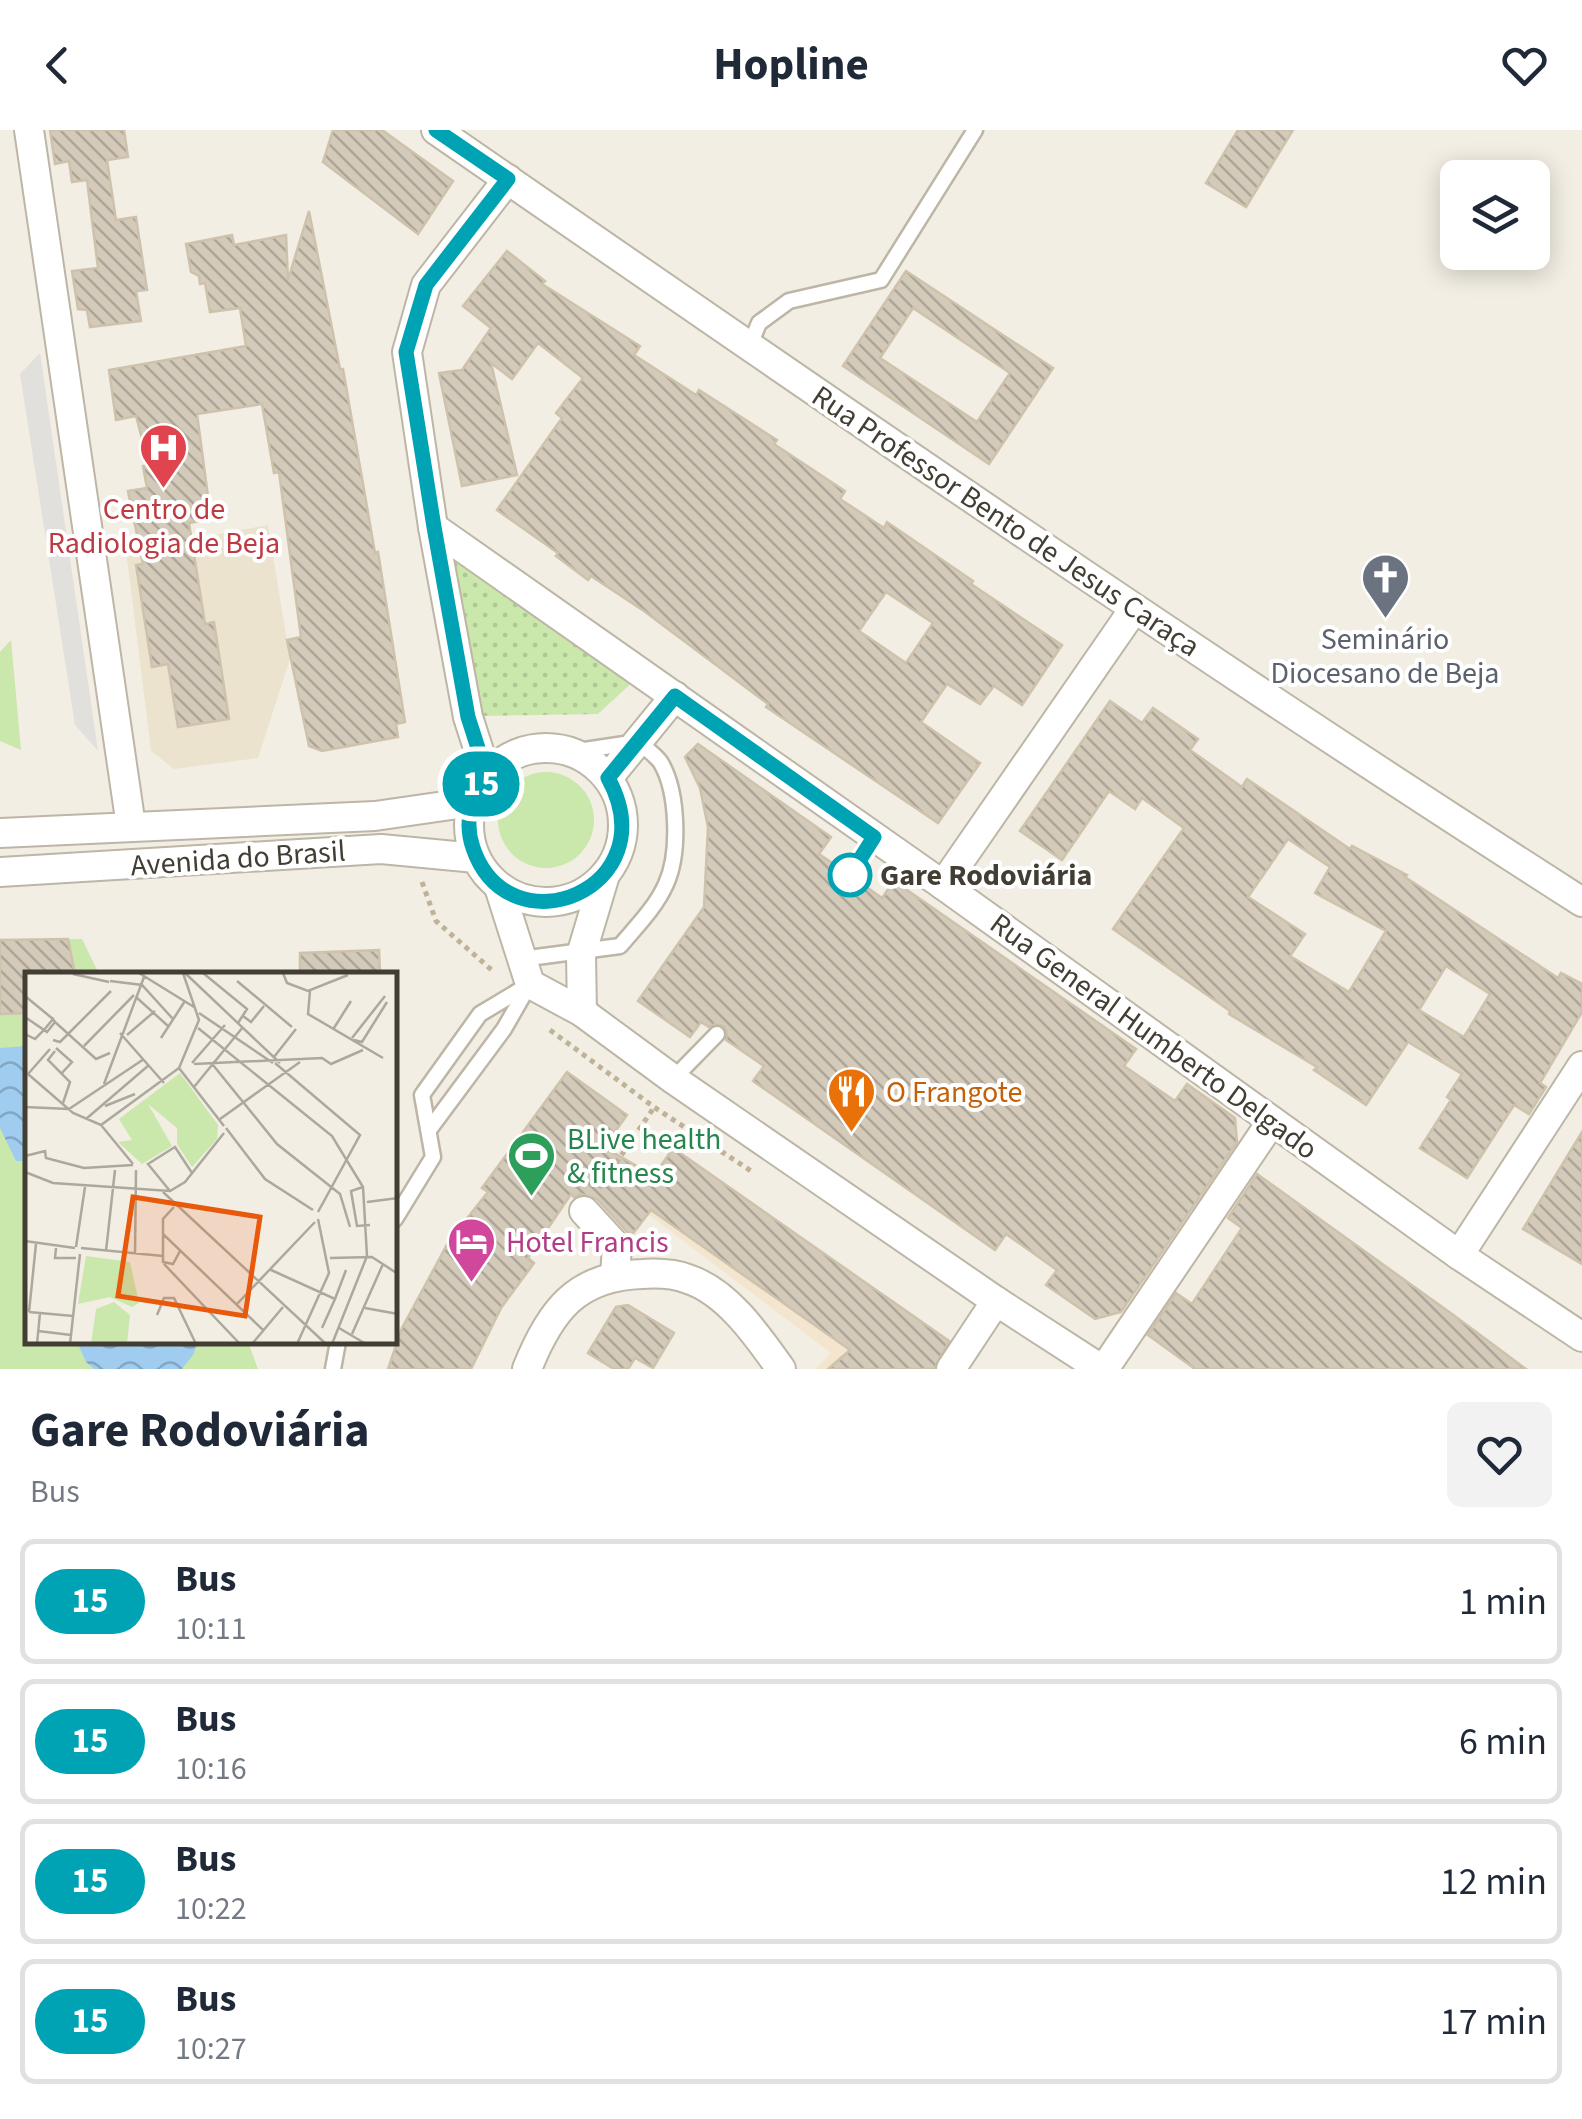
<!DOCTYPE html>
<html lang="en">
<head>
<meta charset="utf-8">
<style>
	body { margin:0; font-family:"Source Sans 3",sans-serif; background:#f2f2f3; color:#1f2937; height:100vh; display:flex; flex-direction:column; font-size:38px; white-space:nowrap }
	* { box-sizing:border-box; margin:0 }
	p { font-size:32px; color:#747a83 }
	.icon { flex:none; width:55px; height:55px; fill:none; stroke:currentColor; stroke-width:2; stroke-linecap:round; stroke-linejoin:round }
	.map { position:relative; height:1239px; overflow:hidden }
	.side { display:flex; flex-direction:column; background:#fff; flex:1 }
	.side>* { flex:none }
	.badge { padding:0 20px; border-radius:32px; font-size:35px; line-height:65px }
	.controls { position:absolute; left:1440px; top:30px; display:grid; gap:20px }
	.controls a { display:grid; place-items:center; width:110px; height:110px; border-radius:15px; background:#fff; box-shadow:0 5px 25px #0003; font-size:50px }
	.map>.badge { position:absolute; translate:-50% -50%; box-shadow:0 0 0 5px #fff }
	.round { display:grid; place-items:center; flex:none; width:105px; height:105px; border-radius:15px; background:#f2f2f3 }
	.summary { display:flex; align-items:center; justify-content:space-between; height:170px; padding:0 30px }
	h1 { font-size:48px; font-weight:700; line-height:75px }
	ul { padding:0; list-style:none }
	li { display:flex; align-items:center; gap:30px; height:125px; margin:0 20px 15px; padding:0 10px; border:5px solid #e0e1e3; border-radius:15px }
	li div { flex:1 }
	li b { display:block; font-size:38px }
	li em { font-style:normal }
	li .badge { min-width:110px; font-weight:700; text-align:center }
	header { display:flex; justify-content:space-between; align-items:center; height:130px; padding:0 30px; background:#fff; font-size:45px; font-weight:700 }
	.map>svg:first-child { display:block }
	.commercial { fill:#f4e5ce }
	.education { fill:#ebe3cd }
	.grass { fill:#cae7ac }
	.garden { fill:url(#garden-dots) }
	.parking { fill:#e2e0dc }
	.water { fill:url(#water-waves) }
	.building { fill:url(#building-back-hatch); stroke:#cec2ac; stroke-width:2.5; fill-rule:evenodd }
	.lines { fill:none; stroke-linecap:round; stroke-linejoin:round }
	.lane-casing { stroke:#bdb6a6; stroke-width:19 }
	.street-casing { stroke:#bdb6a6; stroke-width:32 }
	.path { stroke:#bfb297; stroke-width:5; stroke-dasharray:5 5; stroke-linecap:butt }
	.lane { stroke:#fff; stroke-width:14 }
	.street { stroke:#fff; stroke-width:28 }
	.line-casing { stroke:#fff; stroke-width:22 }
	.line { stroke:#00a3b4; stroke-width:15 }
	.stop-dot { fill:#fff; stroke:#00a3b4; stroke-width:5 }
	.labels { text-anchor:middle; stroke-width:8; stroke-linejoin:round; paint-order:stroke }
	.health-label { font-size:30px; fill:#be3a42; stroke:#fff }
	.street-label { font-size:30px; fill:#433e34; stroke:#fff }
	.worship-label { font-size:30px; fill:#5b616d; stroke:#fff }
	.stop-label { font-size:30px; font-weight:bold; fill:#433e34; stroke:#fff; text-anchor:start }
	.food-label { font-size:30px; fill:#c56008; stroke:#fff; text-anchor:start }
	.leisure-label { font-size:30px; fill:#27864d; stroke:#fff; text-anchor:start }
	.hotel-label { font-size:30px; fill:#b23c85; stroke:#fff; text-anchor:start }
	.inset-road { fill:none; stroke:#aca89d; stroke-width:2.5 }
	.view { fill:#e8590c; fill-opacity:0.15; stroke:#e8590c; stroke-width:5 }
	.inset-edge { fill:none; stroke:#433e34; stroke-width:5 }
</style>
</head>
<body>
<header><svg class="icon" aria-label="back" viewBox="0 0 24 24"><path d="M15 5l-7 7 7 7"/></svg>Hopline<svg class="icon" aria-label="heart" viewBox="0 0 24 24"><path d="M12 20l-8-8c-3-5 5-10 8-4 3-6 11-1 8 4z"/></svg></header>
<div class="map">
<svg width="1582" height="1239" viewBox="0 0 1582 1239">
	<defs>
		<pattern id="garden-dots" width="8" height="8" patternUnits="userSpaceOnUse" patternTransform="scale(2.5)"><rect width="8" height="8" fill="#cae7ac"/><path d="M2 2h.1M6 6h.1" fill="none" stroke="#afc795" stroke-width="1.8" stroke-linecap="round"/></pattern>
		<pattern id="water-waves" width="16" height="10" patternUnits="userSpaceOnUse" patternTransform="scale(2.5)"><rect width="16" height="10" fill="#9fccef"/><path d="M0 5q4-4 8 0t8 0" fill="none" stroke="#83a7c2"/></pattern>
		<pattern id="building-back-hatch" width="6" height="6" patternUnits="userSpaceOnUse" patternTransform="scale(2.5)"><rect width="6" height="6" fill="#d3cab9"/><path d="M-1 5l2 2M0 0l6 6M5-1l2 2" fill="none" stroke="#ada597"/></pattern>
	</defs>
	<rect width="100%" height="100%" fill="#f2eee3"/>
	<polygon class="commercial" points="655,1037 923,1239 815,1239 831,1223 632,1072"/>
	<polygon class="education" points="268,395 290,529 258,628 174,639 151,621 126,421"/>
	<g class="grass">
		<polygon points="11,510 21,620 0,611 0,522"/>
		<circle cx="546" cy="690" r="48"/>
		<polygon points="82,809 99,844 28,844 28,1212 248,1212 258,1239 0,1239 0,810"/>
	</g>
	<polygon class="garden" points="451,426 636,549 598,584 479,586"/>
	<polygon class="parking" points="40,223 98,621 75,595 20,244"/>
	<g class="water">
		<polygon points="27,916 27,1031 16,1031 0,998 0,918"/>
		<polygon points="77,1212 198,1212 193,1225 182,1239 94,1239 86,1232"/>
	</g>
	<g class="building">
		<polygon points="50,0 124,0 128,27 107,30 116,90 136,87 147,160 136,161 141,191 90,197 87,180 78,179 72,141 98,138 87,50 72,52 69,31 55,34"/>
		<polygon points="333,0 382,0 453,51 418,104 323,32"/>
		<polygon points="1238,0 1293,0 1246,77 1206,53"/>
		<polygon points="309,81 340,239 343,239 375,423 378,422 405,592 396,594 398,607 322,621 309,616 287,510 301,507 279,342 274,343 262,274 197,284 211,389 189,393 205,494 214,492 229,589 178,597 168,534 152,537 136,435 143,434 128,361 147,358 143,336 149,335 136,286 116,290 109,240 246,216 240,178 210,182 205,153 200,154 199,146 191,142 186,114 232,105 234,115 286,105 288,150"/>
		<path d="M507,121L545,151L542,154L640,216L634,225L696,265L699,260L777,310L774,314L845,361L840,369L884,398L887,392L973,451L971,454L1062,515L1022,575L994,556L980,574L947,554L921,592L980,633L938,693L766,577L768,574L644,481L591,446L588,450L556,426L558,423L497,380L562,288L556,283L583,248L538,213L512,249L491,233L517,345L462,356L439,243L462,240L491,198L463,176ZM886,462L933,493L906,533L859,501Z"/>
		<path d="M906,141L1053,238L989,334L843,236ZM913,178L1010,243L977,292L880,228Z"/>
		<path d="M1110,571L1142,593L1153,578L1198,609L1190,620L1242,657L1247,649L1350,719L1352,716L1407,745L1405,747L1558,848L1561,843L1582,854V882L1540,953L1546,957L1529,984L1514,975L1467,1048L1420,1018L1451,970L1447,967L1462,944L1408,912L1366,975L1314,940L1317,937L1229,884L1230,881L1113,799L1184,698L1142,668L1135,679L1109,661L1062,730L1020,701ZM1288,709L1330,737L1315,763L1386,801L1349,862L1290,826L1305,804L1248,767ZM1446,836L1490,864L1464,907L1419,880Z"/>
		<polygon points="698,614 831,707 819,724 841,739 838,745 842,753 849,756 858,751 882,768 894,751 1136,919 1124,936 1175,971 1187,954 1235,988 1237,1012 1121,1182 1095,1189 1046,1155 1057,1140 1006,1104 995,1120 753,951 764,936 726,910 727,902 724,896 715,894 709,897 701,892 690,907 638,871 704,777 708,697 700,658 685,627"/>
		<polygon points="68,809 75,844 28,844 28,883 0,884 0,810"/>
		<polygon points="379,820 380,844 300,844 300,823"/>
		<polygon points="567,942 627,985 604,1017 654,1046 673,1018 949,1211 934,1239 828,1239 850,1220 651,1080 631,1106 597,1069 581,1064 574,1067 571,1064 528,1128 534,1133 501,1178 471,1239 388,1239 402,1198 449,1111 488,1062 482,1058"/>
		<polygon points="1582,1002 1582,1134 1523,1099"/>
		<polygon points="1257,1044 1452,1184 1526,1239 1195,1239 1148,1205 1176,1163 1192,1174 1242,1098 1228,1088"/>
		<polygon points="628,1175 674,1203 653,1238 635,1228 628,1239 614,1239 588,1223 616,1177"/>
	</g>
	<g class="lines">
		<defs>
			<g id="lane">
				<polyline points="750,215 759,193 789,171 881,150 975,0"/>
				<polyline points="849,745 874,707"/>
				<path d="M521,829L620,816C636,797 656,777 666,754C680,723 678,662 661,633C656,625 645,618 638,612L571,622"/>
				<polyline points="673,949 717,904"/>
				<polyline points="429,1000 504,899 528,857"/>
				<polyline points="395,1089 433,1027 422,965 480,884 530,854"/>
				<polyline points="333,1239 338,1212"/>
			</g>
			<g id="street">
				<polyline points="29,0 131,696"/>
				<path d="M436,0C815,262 1194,524 1582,772"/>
				<polyline points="433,397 943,755 1459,1125 1582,1207"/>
				<circle cx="546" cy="695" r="77"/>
				<polyline points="487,646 468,587 433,397 407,222 426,155 508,49"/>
				<polyline points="608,648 675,566"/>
				<polyline points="0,703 375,686 472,672"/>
				<polyline points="0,742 381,719 476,728"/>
				<polyline points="943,755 1134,479"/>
				<polyline points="499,757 530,854 582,882 673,949 996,1171 1101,1239"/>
				<polyline points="582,882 581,825 605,745"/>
				<polyline points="584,1081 617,1117 615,1145"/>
				<polyline points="1459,1125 1582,936"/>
				<path d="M527,1239C550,1181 576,1146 642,1144C657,1143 675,1144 688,1149C728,1162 758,1207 781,1239"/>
				<polyline points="951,1239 996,1171"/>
				<polyline points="1104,1239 1272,991"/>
			</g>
		</defs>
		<use href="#lane" class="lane-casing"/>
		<use href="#street" class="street-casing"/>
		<g class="path">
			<polyline points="422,752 436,791 494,842"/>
			<polyline points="550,900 654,977 754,1043"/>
			<polyline points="599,1058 655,976"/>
		</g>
		<use href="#lane" class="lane"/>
		<use href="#street" class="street"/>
	</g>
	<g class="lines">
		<defs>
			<path id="line" d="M436,0L508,49L426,155L406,222L434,397L468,587L487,646C471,667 464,692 473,718C509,823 669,759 608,648L675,566L874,707L850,745"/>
		</defs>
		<use href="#line" class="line-casing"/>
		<use href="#line" class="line"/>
	</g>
	<defs>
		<symbol id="hospital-pin" viewBox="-11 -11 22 30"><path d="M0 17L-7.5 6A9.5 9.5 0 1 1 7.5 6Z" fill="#e0444e" stroke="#fff"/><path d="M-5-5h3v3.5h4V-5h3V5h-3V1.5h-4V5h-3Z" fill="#fff"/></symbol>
		<symbol id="church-pin" viewBox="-11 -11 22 30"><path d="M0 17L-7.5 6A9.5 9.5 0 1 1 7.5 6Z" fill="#6b7280" stroke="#fff"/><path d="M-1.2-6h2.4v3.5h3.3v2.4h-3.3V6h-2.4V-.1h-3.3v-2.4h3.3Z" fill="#fff"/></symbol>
		<symbol id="restaurant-pin" viewBox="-11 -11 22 30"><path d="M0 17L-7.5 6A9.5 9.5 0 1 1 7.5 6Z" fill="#e8710a" stroke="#fff"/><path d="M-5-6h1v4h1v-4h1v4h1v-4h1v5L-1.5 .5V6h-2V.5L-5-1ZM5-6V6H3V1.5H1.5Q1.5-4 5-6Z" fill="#fff"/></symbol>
		<symbol id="stadium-pin" viewBox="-11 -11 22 30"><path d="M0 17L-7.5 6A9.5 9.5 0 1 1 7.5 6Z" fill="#2e9e5b" stroke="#fff"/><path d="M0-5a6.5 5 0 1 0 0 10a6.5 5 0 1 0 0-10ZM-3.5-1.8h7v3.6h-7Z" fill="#fff"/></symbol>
		<symbol id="hotel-pin" viewBox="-11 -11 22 30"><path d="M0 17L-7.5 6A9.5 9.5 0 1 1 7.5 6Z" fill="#d1479c" stroke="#fff"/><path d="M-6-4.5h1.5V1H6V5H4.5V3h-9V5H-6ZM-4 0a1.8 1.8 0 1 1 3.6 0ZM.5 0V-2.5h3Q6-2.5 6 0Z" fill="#fff"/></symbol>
	</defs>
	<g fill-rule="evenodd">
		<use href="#hospital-pin" x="136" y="290" width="55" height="75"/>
		<use href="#church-pin" x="1358" y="420" width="55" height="75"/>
		<use href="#restaurant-pin" x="824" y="934" width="55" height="75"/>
		<use href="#stadium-pin" x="504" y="998" width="55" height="75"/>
		<use href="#hotel-pin" x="444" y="1084" width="55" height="75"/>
	</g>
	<circle class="stop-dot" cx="850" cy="745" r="20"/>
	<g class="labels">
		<g class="health-label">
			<text x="164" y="389">Centro de<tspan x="164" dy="34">Radiologia de Beja</tspan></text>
		</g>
		<g class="street-label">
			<text transform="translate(1006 391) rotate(34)" y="10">Rua Professor Bento de Jesus Caraça</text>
			<text transform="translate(238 728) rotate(-4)" y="10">Avenida do Brasil</text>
			<text transform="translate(1154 906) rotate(36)" y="10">Rua General Humberto Delgado</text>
		</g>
		<g class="worship-label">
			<text x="1385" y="519">Seminário<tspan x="1385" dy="34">Diocesano de Beja</tspan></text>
		</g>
		<g class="stop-label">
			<text x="880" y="755">Gare Rodoviária</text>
		</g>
		<g class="food-label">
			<text x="886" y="972">O Frangote</text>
		</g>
		<g class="leisure-label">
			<text x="567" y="1019">BLive health<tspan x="567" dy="34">&amp; fitness</tspan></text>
		</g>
		<g class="hotel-label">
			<text x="506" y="1122">Hotel Francis</text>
		</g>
	</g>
	<g transform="translate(25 842)">
		<rect width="372" height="372" fill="#f2eee3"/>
		<path d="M61,284L105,290L114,331L107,335L85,325L53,332ZM89,330L105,343L102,372H66L71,337Z" fill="#cae7ac"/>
		<path d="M155,101L193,153L192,167L167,195L152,172V156L123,132L147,174L117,192L93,170L107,168L94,147Z" fill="#cae7ac"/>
		<path class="inset-road" d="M114,1L169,35M158,1L174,48L154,96L199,154M160,1L255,91M178,1L222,37L213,51M258,1L262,11L283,19L323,3M48,2L84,10M85,9L117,13L148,47M212,9L267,55M285,19L283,42L358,86M0,24L28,47M111,25L143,54M174,41L248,91M218,44L226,50L239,34M0,45L19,58L10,67L0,62M28,47L30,50L22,60L19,58ZM30,50L71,87L85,81M173,56L307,164L338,215L342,284L307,372M309,56L326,29M95,61L139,111M102,63L130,39M136,66L160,29M327,66L360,24M28,68L35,70L86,19M329,68L337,70L362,30M59,74L109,23M31,76L47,90L36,102M30,79L23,88L45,110L38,131M249,85L271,57M167,91L200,53M250,91L335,163L293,240M169,92L297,86L306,92L338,78M188,93L252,172L315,222L325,255M3,102L48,141L76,153L154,96M3,102L25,77M79,112L119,5M169,115L218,55M80,134L110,122M0,135L44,137M44,137L119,87M61,147L124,93M195,147L275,90M76,153L108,192M201,156L240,207L288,238M0,184L20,179L21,186L59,196L108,193M0,200L28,211L145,219L160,210L199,161M338,215L326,219L332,254L345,253M145,219L123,192L150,175L167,201M138,220L301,372M342,230L373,226M149,235L138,247V290L148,292L155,279M138,262L238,358M0,269L50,276M51,275L60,215M31,276L30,286H51M56,276L138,284M81,279L90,198M110,282L111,198M305,286L347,285L373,302M139,292L215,372M244,297L310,327L321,298M211,333L290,250M340,336L373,342M4,340L11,272M4,340L48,344M132,343L139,326H149L171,372M297,356L310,327M314,356L341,372M13,359L46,363M327,362L358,292M12,372L15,341M45,372L55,282M227,372L258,335M272,372L304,301L293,247"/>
		<path class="view" d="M108,225L235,245L220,344L93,324Z"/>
		<rect width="372" height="372" class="inset-edge"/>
	</g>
</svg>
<div class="controls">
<a><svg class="icon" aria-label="layers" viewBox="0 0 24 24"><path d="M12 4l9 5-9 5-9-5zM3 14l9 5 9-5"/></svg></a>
</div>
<b class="badge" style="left:481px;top:654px;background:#00a3b4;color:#fff">15</b>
</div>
<section class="side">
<div class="summary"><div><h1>Gare Rodoviária</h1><p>Bus</p></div><a class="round"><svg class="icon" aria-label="heart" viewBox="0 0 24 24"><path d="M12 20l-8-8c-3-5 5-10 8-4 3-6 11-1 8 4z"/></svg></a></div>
<ul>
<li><span class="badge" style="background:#00a3b4;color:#fff">15</span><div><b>Bus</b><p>10:11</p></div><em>1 min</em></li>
<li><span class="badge" style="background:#00a3b4;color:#fff">15</span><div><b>Bus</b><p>10:16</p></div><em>6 min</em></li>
<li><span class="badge" style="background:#00a3b4;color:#fff">15</span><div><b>Bus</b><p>10:22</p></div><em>12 min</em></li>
<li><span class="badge" style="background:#00a3b4;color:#fff">15</span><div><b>Bus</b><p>10:27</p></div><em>17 min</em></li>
</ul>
</section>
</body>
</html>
